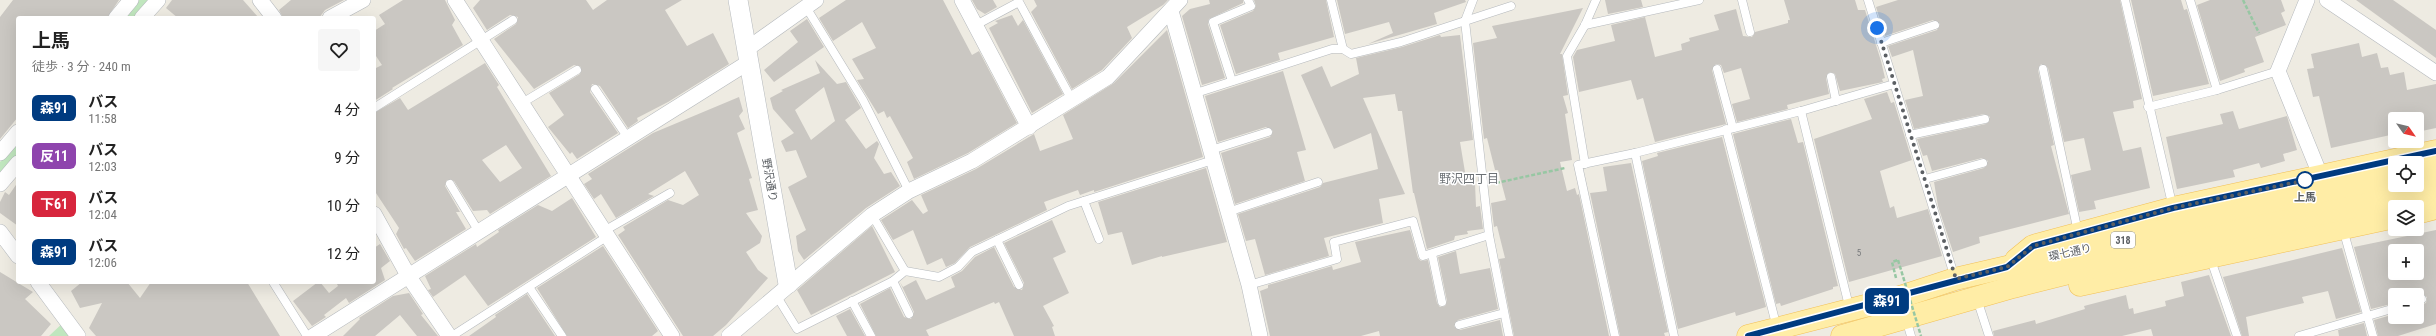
<!DOCTYPE html>
<html lang="ja">
<head>
<meta charset="utf-8">
<style>
	body { margin:0; font-family:"Roboto Condensed","Noto Sans JP",sans-serif; background:#f6f6f6; color:#222; height:100vh; display:flex; flex-direction:column; font-size:15px; white-space:nowrap }
	* { box-sizing:border-box; margin:0 }
	p { font-size:13px; color:#767676 }
	.icon { flex:none; width:22px; height:22px; fill:none; stroke:currentColor; stroke-width:2; stroke-linecap:round; stroke-linejoin:round }
	.map { position:relative; flex:1; overflow:hidden }
	.details { position:absolute; left:16px; top:16px; width:360px; height:268px; display:flex; flex-direction:column; background:#fff; border-radius:4px; box-shadow:0 4px 16px #0002 }
	.details>* { flex:none }
	.badge { padding:0 8px; border-radius:6px; font-size:14px; line-height:26px }
	.needle { width:26px; rotate:124deg }
	.buttons { position:absolute; left:2388px; top:112px; display:grid; gap:8px }
	.buttons a { display:grid; place-items:center; width:36px; height:36px; border-radius:4px; background:#fff; box-shadow:0 4px 16px #0002; font-size:20px }
	.you { position:absolute; width:20px; height:20px; margin:-10px; border:3px solid #fff; border-radius:50%; background:#1a73e8; box-shadow:0 0 0 6px #1a73e833 }
	.map>.badge { position:absolute; translate:-50% -50%; box-shadow:0 0 0 2px #fff }
	.round { display:grid; place-items:center; flex:none; width:42px; height:42px; border-radius:4px; background:#f6f6f6 }
	.headline { display:flex; align-items:center; justify-content:space-between; height:68px; padding:0 16px }
	h1 { font-size:19px; font-weight:700; line-height:30px }
	ul { padding:0; list-style:none }
	li { display:flex; align-items:center; gap:12px; height:48px; padding:0 16px }
	li div { flex:1 }
	li b { display:block; font-size:15px }
	li em { font-style:normal }
	li .badge { min-width:44px; font-weight:700; text-align:center }
	.map>svg:first-child { display:block }
	.green { fill:#c0e6be }
	.building { fill:#cac7c2; fill-rule:evenodd }
	.lines { fill:none; stroke-linecap:round; stroke-linejoin:round }
	.service-casing { stroke:#b5b9bd; stroke-width:9 }
	.minor-casing { stroke:#b5b9bd; stroke-width:16 }
	.tertiary-casing { stroke:#b5b9bd; stroke-width:20 }
	.primary-casing { stroke:#f2c057; stroke-width:23 }
	.path { stroke:#97c7a3; stroke-width:2.5; stroke-dasharray:4 2; stroke-linecap:butt }
	.service { stroke:#fff; stroke-width:8 }
	.minor { stroke:#fff; stroke-width:15 }
	.tertiary { stroke:#fff; stroke-width:19 }
	.primary { stroke:#ffeda6; stroke-width:22 }
	.path-bridge { stroke:#97c7a3; stroke-width:2.5; stroke-dasharray:4 2; stroke-linecap:butt }
	.line-casing { stroke:#fff; stroke-width:9 }
	.line { stroke:#003b80; stroke-width:6 }
	.walk { stroke:#5b5f63; stroke-width:4; stroke-dasharray:0 7.2 }
	.stop-dot { fill:#fff; stroke:#003b80; stroke-width:2 }
	.labels { text-anchor:middle; stroke-width:3; stroke-linejoin:round; paint-order:stroke }
	.number-label { font-size:9px; fill:#77797b }
	.shield { fill:#fff; stroke:#8c8f92; stroke-width:1 }
	.shield-label { font-size:10px; font-weight:bold; fill:#5b5f63 }
	.street-label { font-size:11px; fill:#5b5f63; stroke:#fff }
	.stop-label { font-size:11px; font-weight:bold; fill:#5b5f63; stroke:#fff }
	.neighbourhood-label { font-size:12px; fill:#6c7175; stroke:#fff }
</style>
</head>
<body>
<div class="map">
<svg width="2436" height="336" viewBox="0 0 2436 336">
	<rect width="100%" height="100%" fill="#eeebe2"/>
	<g class="green">
		<polygon points="139,0 150,0 134,18 123,18"/>
		<polygon points="18,141 18,154 0,175 0,162"/>
		<polygon points="66,320 78,336 49,336"/>
	</g>
	<g class="building">
		<polygon points="13,0 119,0 107,18 18,18 18,117 0,139 0,17"/>
		<polygon points="172,0 243,0 259,18 178,18 166,8"/>
		<polygon points="291,0 344,0 325,10 319,18 283,18 279,10"/>
		<polygon points="403,0 445,0 455,20 452,25 463,45 392,88 393,89 374,101 374,69 382,65 374,53 374,31 385,24 379,15"/>
		<polygon points="480,0 586,0 593,10 607,0 682,0 665,10 687,46 713,33 729,64 668,102 637,118 638,121 628,128 600,86 592,84 590,92 618,133 577,159 572,152 570,154 548,127 564,115 549,93 580,74 581,67 574,65 534,89 494,39 516,24 518,17 510,15 487,30 473,8"/>
		<polygon points="846,0 943,0 972,55 979,51 1017,123 968,153 914,179 907,162 913,158 890,116 887,118 884,111 878,114 857,80 864,79 852,59 876,48 862,22 833,41 819,18"/>
		<polygon points="972,0 993,0 997,7 985,14 977,9"/>
		<polygon points="1034,0 1168,0 1163,5 1127,27 1132,38 1102,70 1072,89 1031,12 1037,6"/>
		<polygon points="1209,0 1243,0 1243,3 1209,19 1208,24 1225,78 1202,85 1182,16 1190,9 1210,4"/>
		<polygon points="1254,0 1326,0 1334,37 1278,53 1280,60 1236,74 1220,25 1253,11 1256,6"/>
		<polygon points="1337,0 1465,0 1466,2 1434,13 1437,24 1368,44 1393,33 1389,22 1345,34"/>
		<polygon points="1605,0 1641,0 1643,7 1608,14"/>
		<polygon points="1784,0 1855,0 1858,10 1865,10 1881,61 1885,78 1882,79 1883,82 1840,91 1835,74 1830,72 1826,78 1829,94 1787,105 1788,109 1737,122 1732,104 1750,99 1741,68 1724,73 1721,65 1716,64 1712,70 1726,124 1655,142 1643,98 1637,100 1631,80 1579,92 1573,57 1577,50 1615,41 1611,25 1645,17 1655,57 1682,50 1681,44 1690,41 1689,38 1719,30 1714,15 1736,9 1743,36 1752,37 1755,32 1788,23 1788,20 1790,20"/>
		<polygon points="1898,0 2120,0 2142,99 2133,101 2134,108 2113,112 2123,151 2141,147 2150,188 2094,201 2096,209 2079,212 2071,175 2091,170 2084,138 2064,142 2048,68 2041,64 2038,70 2054,145 2051,146 2069,214 1979,237 1980,243 1953,252 1938,206 1934,182 1984,168 1988,161 1982,158 1932,171 1927,155 1923,156 1917,139 1986,124 1990,117 1984,114 1914,129 1905,100 1923,96 1913,50 1892,57 1888,46 1937,30 1940,24 1933,20 1885,36 1876,7"/>
		<polygon points="2131,0 2181,0 2184,10 2187,9 2209,84 2153,96"/>
		<polygon points="2210,0 2281,0 2285,11 2281,13 2286,25 2255,37 2264,62 2244,69 2245,72 2220,81 2197,5"/>
		<polygon points="2356,0 2393,0 2436,30 2436,58"/>
		<polygon points="1583,8 1560,54 1562,54 1568,95 1563,96 1568,113 1565,114 1572,160 1560,162 1567,191 1575,188 1577,195 1579,194 1609,336 1514,336 1499,259 1505,258 1497,226 1494,227 1491,203 1506,200 1498,170 1495,170 1487,138 1484,139 1473,43 1497,38 1492,26"/>
		<polygon points="1012,15 1018,26 1023,20 1063,94 1032,113 989,28 998,23 995,21"/>
		<polygon points="807,19 824,47 774,82 764,70 798,42 790,31"/>
		<polygon points="1167,30 1203,157 1094,192 1094,190 1080,195 1078,190 1044,202 1047,210 970,247 955,263 946,267 942,258 927,265 913,230 893,240 881,220 912,200 923,214 928,211 921,195 976,169 1034,134 1040,151 1073,139 1063,115 1114,83"/>
		<polygon points="1440,35 1441,37 1460,35 1473,140 1460,142 1467,184 1475,183 1476,207 1480,206 1483,229 1467,231 1468,234 1455,236 1454,240 1427,249 1414,193 1413,193 1402,111 1398,111 1395,94 1363,98 1405,194 1379,199 1383,223 1324,238 1329,256 1265,275 1255,239 1246,241 1238,214 1320,187 1323,183 1378,169 1371,133 1334,149 1301,75 1322,66 1331,87 1359,74 1356,58 1402,47"/>
		<polygon points="2359,43 2362,57 2377,53 2381,68 2388,67 2390,75 2404,72 2407,90 2436,84 2436,128 2417,132 2417,119 2395,119 2395,134 2331,148 2319,96 2313,97 2307,69 2314,68 2311,54"/>
		<path d="M815,60L837,84L846,82L861,108L845,120L866,149L877,141L879,144L874,158L884,174L891,172L900,186L866,208L804,260L798,251L796,236L806,230L788,187L807,177L796,150L786,152L781,141L794,133L773,109L770,98L783,91L781,90L820,73ZM824,87L835,121L811,140L795,110Z"/>
		<path d="M485,63L499,85L497,87L551,176L490,214L487,210L473,211L454,181L447,180L445,186L460,212H456L466,229L415,261L406,248L404,249L396,234L399,228L374,190V113L400,98L408,110ZM506,145L522,168L500,182L482,160Z"/>
		<polygon points="1283,71 1306,150 1297,152 1305,181 1235,204 1221,153 1270,137 1273,131 1266,127 1218,142 1205,96"/>
		<polygon points="1887,92 1891,103 1894,102 1912,160 1880,171 1890,208 1894,206 1897,218 1928,209 1942,256 1849,282 1814,139 1872,119 1864,99"/>
		<polygon points="739,97 743,111 739,116 745,129 737,133 752,178 749,179 758,210 746,213 762,236 760,243 746,252 758,270 768,278 726,325 713,336 683,336 618,235 625,230 623,227 668,200 683,205 699,195 685,171 648,194 654,196 616,218 601,194 594,199 584,184 592,179 588,174 653,133"/>
		<polygon points="2233,111 2239,129 2287,116 2297,150 2283,154 2285,161 2261,168 2259,163 2233,170 2235,177 2177,189 2166,137 2223,124 2220,114"/>
		<polygon points="1791,119 1798,143 1803,142 1838,286 1833,287 1833,289 1781,306 1780,303 1776,304 1733,134"/>
		<polygon points="1722,137 1766,307 1736,316 1735,312 1678,329 1642,161 1658,156 1657,153"/>
		<polygon points="1631,163 1668,332 1664,333 1665,336 1620,336 1590,193 1607,191 1603,167"/>
		<polygon points="1206,168 1227,242 1162,257 1162,256 1132,265 1122,232 1108,235 1098,202"/>
		<polygon points="18,182 18,226 0,213 0,202 5,192 9,195"/>
		<polygon points="572,198 596,237 488,306 465,275 433,297 428,290 431,289 425,276 476,244 477,247 499,232 498,230 538,205 552,211"/>
		<polygon points="1052,220 1066,252 1053,258 1069,293 1043,306 1054,326 1052,327 1055,336 1014,336 999,302 995,304 994,302 926,330 929,336 876,336 860,304 890,288 904,317 911,319 914,312 900,282 903,287 916,280 926,300 955,287 951,277 962,271 975,257 994,247 1014,287 1022,290 1024,283 1004,243"/>
		<polygon points="872,226 895,272 811,315 797,290"/>
		<polygon points="1410,230 1418,258 1421,261 1428,260 1437,303 1440,307 1445,306 1447,301 1438,257 1456,251 1460,274 1490,268 1498,309 1458,320 1454,326 1460,330 1500,320 1503,336 1380,336 1379,331 1361,336 1270,336 1260,291 1268,288 1268,285 1332,266 1333,270 1361,262 1355,242"/>
		<path d="M2436,230V324L2398,336H2378L2374,320L2395,314V317H2417V306L2426,303L2427,297L2422,294L2395,295V303L2371,309L2354,247ZM2395,251H2417V273H2395Z"/>
		<polygon points="380,244 390,261 381,268 385,280 349,303 346,298 324,315 326,317 312,326 293,301 318,282 320,282 329,293 338,286 336,282 374,282 374,248"/>
		<polygon points="603,246 658,331 652,336 567,336 537,288"/>
		<polygon points="2342,248 2361,312 2336,319 2328,291 2302,297 2304,303 2246,317 2249,336 2242,336 2223,277"/>
		<polygon points="0,272 33,292 25,299 51,324 41,336 0,336"/>
		<polygon points="2209,275 2231,336 2153,336 2151,329 2122,336 1994,336 1993,331 2035,320 2036,324 2085,309 2084,306 2126,295 2129,309 2133,308 2134,314 2166,306 2165,301 2184,296 2181,282"/>
		<polygon points="82,282 127,282 140,298 151,282 247,282 280,336 96,336 89,328 102,303 80,308 71,291"/>
		<polygon points="409,293 423,314 421,315 438,336 417,336 400,315 375,336 343,336 360,319 359,318 393,296"/>
		<polygon points="527,294 555,336 469,336 496,317 495,315"/>
		<polygon points="850,309 865,336 847,336 836,316"/>
		<polygon points="2364,323 2367,336 2339,336 2338,330"/>
	</g>
	<g class="lines">
		<defs>
			<g id="service">
				<polyline points="1331,0 1343,49"/>
				<polyline points="1473,0 1465,21 1489,235 1509,336"/>
				<polyline points="1742,0 1750,32"/>
				<polyline points="1868,0 1955,278"/>
				<polyline points="2125,0 2173,208"/>
				<polyline points="2190,0 2217,90"/>
				<polyline points="806,7 863,100 909,191"/>
				<polyline points="976,25 1019,2 1072,100"/>
				<polyline points="1585,25 1699,0"/>
				<polyline points="1881,43 1935,25"/>
				<polyline points="1717,69 1733,128"/>
				<polyline points="2043,69 2078,232"/>
				<polyline points="1831,77 1836,101"/>
				<polyline points="1232,81 1213,22 1251,6 1248,0"/>
				<polyline points="595,89 628,138"/>
				<polyline points="1193,94 1332,49 1343,49 1351,54 1401,42 1511,6"/>
				<polyline points="522,103 577,70"/>
				<polyline points="2148,107 2217,90 2278,71"/>
				<polyline points="374,108 513,20"/>
				<polyline points="1801,111 1850,310"/>
				<polyline points="1726,129 1777,328"/>
				<polyline points="1910,135 1985,119"/>
				<polyline points="1211,150 1268,132"/>
				<polyline points="1635,153 1674,336"/>
				<polyline points="1585,164 1567,56 1585,25 1596,0"/>
				<polyline points="1925,179 1983,163"/>
				<polyline points="450,184 479,232"/>
				<polyline points="1084,201 1099,239"/>
				<polyline points="1228,212 1318,182"/>
				<polyline points="872,215 905,271"/>
				<polyline points="2343,229 2373,336"/>
				<polyline points="604,231 670,193"/>
				<polyline points="997,240 1019,285"/>
				<polyline points="1432,254 1442,302"/>
				<polyline points="2210,257 2237,336"/>
				<polyline points="893,281 909,314"/>
				<polyline points="273,282 307,336"/>
				<polyline points="1249,285 1337,259 1334,242 1413,221 1423,256 1489,235"/>
				<polyline points="529,287 562,336"/>
				<polyline points="776,295 797,329 893,281 905,271 939,277 958,267 972,252 1068,206 1213,160"/>
				<polyline points="1977,299 1989,336"/>
				<polyline points="852,301 871,336"/>
				<polyline points="2417,301 2422,299"/>
				<polyline points="1906,319 1911,336"/>
				<polyline points="1459,325 1504,313"/>
				<polyline points="452,336 608,236"/>
				<polyline points="1615,336 1578,165 1635,153 1801,111 1894,84"/>
				<polyline points="2299,336 2395,308"/>
			</g>
			<g id="minor">
				<polyline points="260,0 274,18"/>
				<polyline points="455,0 672,336"/>
				<polyline points="962,0 1029,127"/>
				<polyline points="2307,0 2278,71 2321,177"/>
				<polyline points="2327,0 2436,73"/>
				<polyline points="1171,11 1249,285 1260,336"/>
				<polyline points="116,18 131,0"/>
				<polyline points="142,18 158,0"/>
				<polyline points="330,18 363,0"/>
				<polyline points="747,49 816,0"/>
				<polyline points="0,153 18,132"/>
				<polyline points="0,184 18,163"/>
				<polyline points="374,214 409,277 449,336"/>
				<polyline points="0,232 18,256"/>
				<polyline points="38,282 78,336"/>
				<polyline points="313,336 749,62"/>
				<polyline points="729,336 872,215 909,191 972,161 1108,77 1180,0"/>
			</g>
			<polyline id="tertiary" points="738,0 788,284"/>
			<g id="primary">
				<polyline points="2417,175 2436,171"/>
				<polyline points="2417,213 2436,208"/>
				<polyline points="2016,260 2033,246 2173,208 2436,151"/>
				<polyline points="2080,285 2395,217"/>
				<polyline points="1748,336 1900,297 1955,279 2239,213 2395,179"/>
				<polyline points="1842,336 2013,287 2241,230 2436,190"/>
			</g>
		</defs>
		<use href="#service" class="service-casing"/>
		<use href="#minor" class="minor-casing"/>
		<use href="#tertiary" class="tertiary-casing"/>
		<use href="#primary" class="primary-casing"/>
		<g class="path">
			<polyline points="2243,0 2259,33"/>
			<polyline points="1496,183 1565,168"/>
			<polyline points="1896,278 1892,262 1898,260"/>
		</g>
		<use href="#service" class="service"/>
		<use href="#minor" class="minor"/>
		<use href="#tertiary" class="tertiary"/>
		<use href="#primary" class="primary"/>
		<polyline class="path-bridge" points="1898,260 1921,336"/>
	</g>
	<g class="lines">
		<defs>
			<polyline id="line" points="1748,336 2007,267 2033,246 2173,208 2436,151"/>
		</defs>
		<use href="#line" class="line-casing"/>
		<use href="#line" class="line"/>
		<polyline class="walk" points="1877,28 1956,279 2007,267 2033,246 2173,208 2307,180 2305,180"/>
	</g>
	<circle class="stop-dot" cx="2305" cy="180" r="8"/>
	<g class="labels">
		<g class="number-label">
			<text x="1859" y="256">5</text>
		</g>
		<rect class="shield" x="2111" y="232" width="24" height="16" rx="3"/>
		<g class="shield-label">
			<text x="2123" y="244">318</text>
		</g>
		<g class="street-label">
			<text transform="translate(770 180) rotate(80)" y="4">野沢通り</text>
			<text transform="translate(2070 252) rotate(-13)" y="4">環七通り</text>
		</g>
		<g class="stop-label">
			<text x="2305" y="201">上馬</text>
		</g>
		<g class="neighbourhood-label">
			<text x="1469" y="183">野沢四丁目</text>
		</g>
	</g>
</svg>
<div class="buttons">
<a><svg class="needle" viewBox="-14 -14 28 28"><path d="M0-13l5 13h-10z" fill="#e53935"/><path d="M0 13l5-13h-10z" fill="#767676"/></svg></a>
<a><svg class="icon" aria-label="locate" viewBox="0 0 24 24"><circle cx="12" cy="12" r="6"/><path d="M12 2v4M12 18v4M2 12h4M18 12h4"/></svg></a>
<a><svg class="icon" aria-label="layers" viewBox="0 0 24 24"><path d="M12 4l9 5-9 5-9-5zM3 14l9 5 9-5"/></svg></a>
<a>+</a>
<a>−</a>
</div>
<div class="you" style="left:1877px;top:28px"></div>
<b class="badge" style="left:1887px;top:301px;background:#003b80;color:#fff">森91</b>
<section class="details">
<div class="headline"><div><h1>上馬</h1><p>徒歩 · 3 分 · 240 m</p></div><a class="round"><svg class="icon" aria-label="heart" viewBox="0 0 24 24"><path d="M12 20l-8-8c-3-5 5-10 8-4 3-6 11-1 8 4z"/></svg></a></div>
<ul>
<li><span class="badge" style="background:#003b80;color:#fff">森91</span><div><b>バス</b><p>11:58</p></div><em>4 分</em></li>
<li><span class="badge" style="background:#8e44ad;color:#fff">反11</span><div><b>バス</b><p>12:03</p></div><em>9 分</em></li>
<li><span class="badge" style="background:#d7263d;color:#fff">下61</span><div><b>バス</b><p>12:04</p></div><em>10 分</em></li>
<li><span class="badge" style="background:#003b80;color:#fff">森91</span><div><b>バス</b><p>12:06</p></div><em>12 分</em></li>
</ul>
</section>
</div>
</body>
</html>
